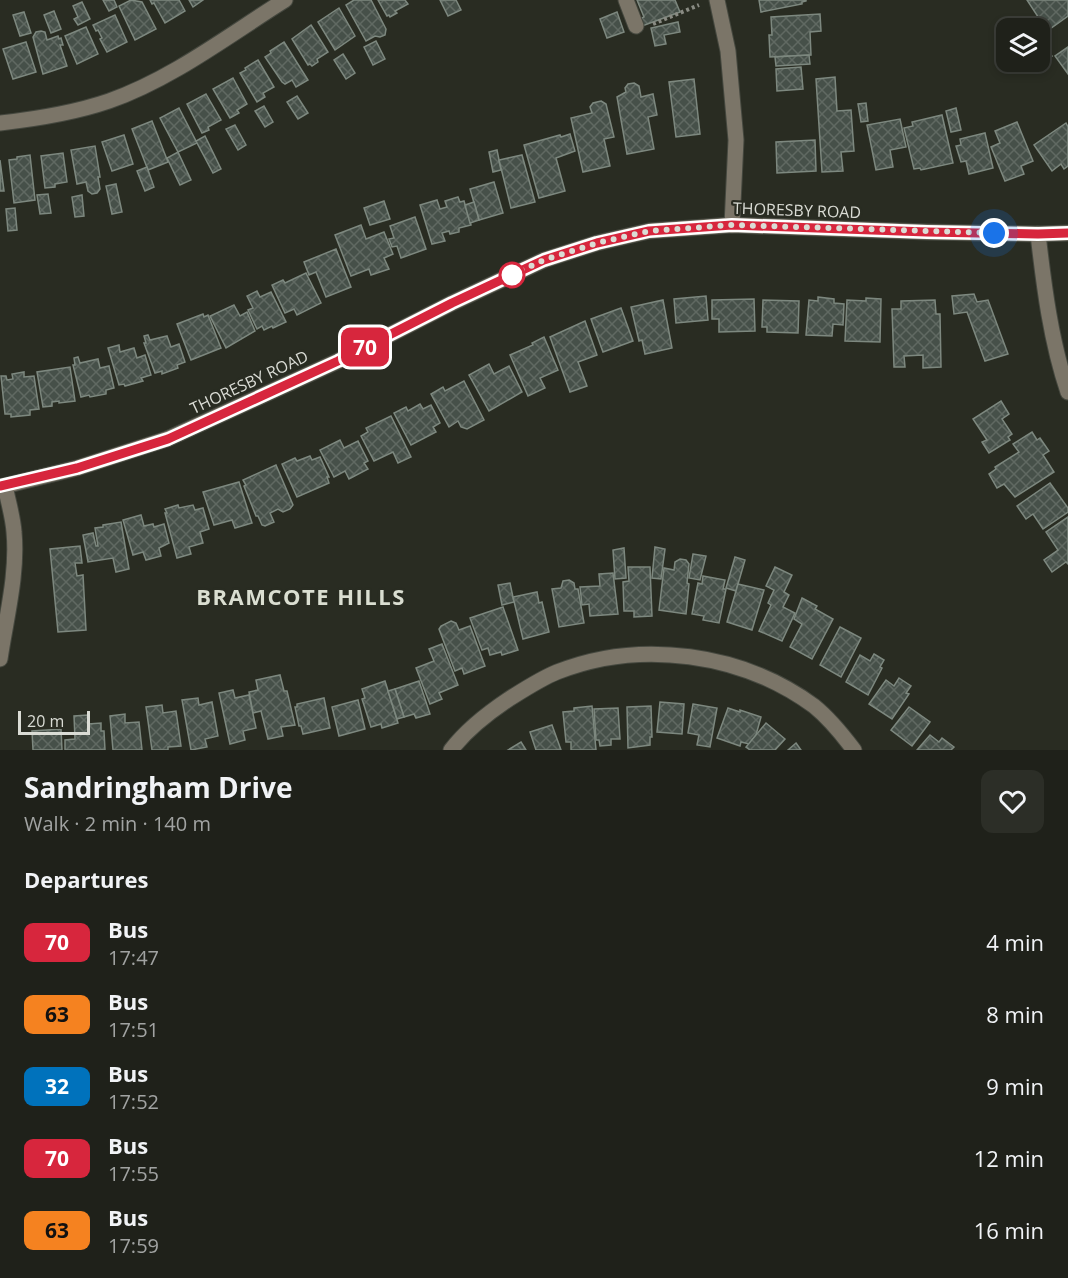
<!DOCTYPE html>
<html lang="en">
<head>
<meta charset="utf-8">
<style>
	body { margin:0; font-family:"Open Sans",sans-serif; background:#2c2e27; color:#f1f3f6; height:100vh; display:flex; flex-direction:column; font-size:22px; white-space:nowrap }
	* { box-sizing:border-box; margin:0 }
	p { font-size:20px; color:#a1a3a2 }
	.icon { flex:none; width:33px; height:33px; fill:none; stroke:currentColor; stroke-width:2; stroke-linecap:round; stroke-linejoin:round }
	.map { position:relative; height:750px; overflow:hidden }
	.side { display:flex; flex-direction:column; background:#1f211a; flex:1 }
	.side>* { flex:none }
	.badge { padding:0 12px; border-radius:9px; font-size:21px; line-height:39px }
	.fabs { position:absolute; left:996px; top:18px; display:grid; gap:12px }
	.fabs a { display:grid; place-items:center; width:54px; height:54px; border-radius:12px; background:#1f211a; box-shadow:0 3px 9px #0003,0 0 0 2px #3c3e39; font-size:30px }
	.scale { position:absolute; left:18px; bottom:15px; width:72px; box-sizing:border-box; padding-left:6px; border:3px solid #dadcd5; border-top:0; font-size:16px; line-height:21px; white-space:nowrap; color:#dadcd5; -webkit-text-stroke:4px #292c22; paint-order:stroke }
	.you { position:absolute; width:30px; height:30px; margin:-15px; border:4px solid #fff; border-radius:50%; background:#1a73e8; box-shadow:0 0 0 9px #1a73e833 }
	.map>.badge { position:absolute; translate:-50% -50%; box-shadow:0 0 0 3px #fff }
	h2 { padding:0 24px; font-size:22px; line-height:54px }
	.round { display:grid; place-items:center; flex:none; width:63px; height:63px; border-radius:12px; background:#2c2e27 }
	.overview { display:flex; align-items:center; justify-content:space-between; height:102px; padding:0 24px }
	h1 { font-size:28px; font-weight:700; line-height:45px }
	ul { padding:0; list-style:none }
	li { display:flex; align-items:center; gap:18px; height:72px; padding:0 24px }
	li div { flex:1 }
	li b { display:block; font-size:22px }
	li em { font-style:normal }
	li .badge { min-width:66px; font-weight:700; text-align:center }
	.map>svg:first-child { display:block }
	.building { fill:url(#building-cross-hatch); stroke:#7d887f; stroke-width:1.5 }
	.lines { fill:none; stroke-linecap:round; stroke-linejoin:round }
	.minor-casing { stroke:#45483f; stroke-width:17 }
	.path { stroke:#898b83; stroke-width:4; stroke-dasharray:3 3; stroke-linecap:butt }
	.minor { stroke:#7b7568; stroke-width:15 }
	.line-casing { stroke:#fff; stroke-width:14 }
	.line { stroke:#d7263d; stroke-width:9 }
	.walk { stroke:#dadcd5; stroke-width:6; stroke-dasharray:0 10.8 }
	.stop-dot { fill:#fff; stroke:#d7263d; stroke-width:3 }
	.labels { text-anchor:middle; stroke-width:4.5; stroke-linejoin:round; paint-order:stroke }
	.street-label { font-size:16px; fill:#dadcd5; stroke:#292c22 }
	.district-label { font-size:22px; font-weight:bold; letter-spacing:1.5px; fill:#daded1; stroke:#292c22 }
</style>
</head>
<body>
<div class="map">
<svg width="1068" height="750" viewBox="0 0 1068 750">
	<defs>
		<pattern id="building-cross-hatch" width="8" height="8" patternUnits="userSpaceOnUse" patternTransform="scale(1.5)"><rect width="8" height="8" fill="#465049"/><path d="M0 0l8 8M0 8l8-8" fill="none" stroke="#606962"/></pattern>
	</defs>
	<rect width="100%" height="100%" fill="#292c22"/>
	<g class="building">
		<polygon points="103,0 114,0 117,7 109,11"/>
		<polygon points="131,0 142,2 156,29 135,40 119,6"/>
		<polygon points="150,0 179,0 185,11 165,23 154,3 152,4"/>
		<polygon points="189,0 203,0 193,7"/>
		<polygon points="354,0 371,0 386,29 385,35 380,37 375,36 366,41 346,5"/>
		<polygon points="378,0 405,0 408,4 395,11 397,13 390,17 389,15 387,16"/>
		<polygon points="440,0 456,0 461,10 448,16"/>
		<polygon points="637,0 675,0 680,12 642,26 640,19 644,17"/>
		<polygon points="759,0 806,0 806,1 802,2 802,4 761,12"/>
		<polygon points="1027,0 1068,0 1068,16 1050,29 1049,27 1046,29"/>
		<polygon points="82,2 90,19 78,25 74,19 78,17 73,6"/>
		<polygon points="339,8 355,36 335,50 318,22"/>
		<polygon points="54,11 61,29 51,33 44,15"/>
		<polygon points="24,12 31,33 20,36 13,15"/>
		<polygon points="617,12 624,32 607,38 600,19"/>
		<polygon points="820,14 821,31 810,32 811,55 770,57 769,35 772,35 771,17"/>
		<polygon points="115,15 127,42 107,52 100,39 102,38 98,30 96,31 93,25"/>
		<polygon points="678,22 680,32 664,35 666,44 655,46 651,28"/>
		<polygon points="311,25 328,52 317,59 318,62 312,66 310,64 308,65 292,39"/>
		<polygon points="86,27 98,54 77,64 65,36"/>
		<polygon points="41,31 45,32 47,40 58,36 59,39 61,38 63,45 60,45 67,66 43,74 33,37 36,32"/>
		<polygon points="1040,40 1052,56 1032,70 1026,62 1040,62"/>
		<polygon points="376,41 385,59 373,65 364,47"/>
		<polygon points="26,42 36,72 13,79 3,49"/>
		<polygon points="284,42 308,80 296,87 292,80 285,84 282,82 265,57 271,53 270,51"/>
		<polygon points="1068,47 1068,74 1055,56"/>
		<polygon points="343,54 355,73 346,79 334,60"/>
		<polygon points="809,55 810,64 776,66 775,57"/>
		<polygon points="258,60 274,87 263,93 265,97 257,102 240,73 246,70 245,68"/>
		<polygon points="801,67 803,89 777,91 776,69"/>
		<polygon points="835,77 837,111 851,110 854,151 841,152 843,171 822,172 816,79"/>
		<polygon points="233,78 247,104 237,110 239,113 230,118 213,89"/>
		<polygon points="694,79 700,134 676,137 669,82"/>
		<polygon points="634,83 639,86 641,97 653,94 657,115 648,117 654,149 627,154 617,97 626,92 625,88 628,84"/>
		<polygon points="206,94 221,120 208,127 209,130 202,133 187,104"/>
		<polygon points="297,96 308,113 298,119 287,102"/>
		<polygon points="601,101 606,104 614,137 604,139 610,166 583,172 571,118 592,113 590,107 593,103"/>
		<polygon points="866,103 868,121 861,122 858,104"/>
		<polygon points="264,106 273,122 265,127 255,111"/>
		<polygon points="179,108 197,143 178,152 160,118"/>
		<polygon points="956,108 961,130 951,132 946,111"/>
		<polygon points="942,115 953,163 921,170 920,168 914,169 904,128 913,126 912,122"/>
		<polygon points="900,119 906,147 890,150 893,167 876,170 867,125"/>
		<polygon points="152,121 168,162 148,170 132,129"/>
		<polygon points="1017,122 1033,161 1021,166 1024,174 1005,181 991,147 1000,143 995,131"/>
		<polygon points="1066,123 1068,127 1068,166 1064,169 1061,164 1052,171 1034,145"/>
		<polygon points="235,125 246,145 238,150 226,129"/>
		<polygon points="985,133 993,168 969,174 966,161 961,162 956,146 961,145 960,139"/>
		<polygon points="570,134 575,151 556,158 565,191 539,198 524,145 560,135 561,137"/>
		<polygon points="124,135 133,164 112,171 102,142"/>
		<polygon points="205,136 221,169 213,173 196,141"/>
		<polygon points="815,140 816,171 777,173 776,142"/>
		<polygon points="95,146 100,177 98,177 100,189 97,193 92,194 88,191 86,182 77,184 71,150"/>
		<polygon points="497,150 501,170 493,172 489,152"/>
		<polygon points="178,152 191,180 180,185 167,158"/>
		<polygon points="63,153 67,182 55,184 55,187 45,188 41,156"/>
		<polygon points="30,155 35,200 14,203 9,160 17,159 17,157"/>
		<polygon points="522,155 535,202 511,208 499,160"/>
		<polygon points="0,160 4,191 0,191"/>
		<polygon points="147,167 154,187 145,191 137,171"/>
		<polygon points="494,182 503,213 479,220 470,189"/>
		<polygon points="116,184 122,212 112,214 106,186"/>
		<polygon points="48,194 51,213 40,214 37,195"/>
		<polygon points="82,195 84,216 75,217 72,197"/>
		<polygon points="458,197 460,202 464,201 471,225 459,228 459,232 450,234 449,231 442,233 445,241 432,244 420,205 437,200 440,209 447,207 445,201"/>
		<polygon points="384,201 390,219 370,225 364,208"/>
		<polygon points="474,202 479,220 470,223 465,205"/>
		<polygon points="15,208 17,230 8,231 6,209"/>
		<polygon points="415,217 426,249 401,258 397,246 392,247 389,239 394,238 390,226"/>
		<polygon points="361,225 366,239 384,232 393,254 384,258 389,269 371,275 369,269 351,276 335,235"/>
		<polygon points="336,249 351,287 326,297 316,272 309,275 304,262"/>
		<polygon points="306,273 321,303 297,315 294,309 285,313 272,285 283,280 285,283"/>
		<polygon points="257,291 260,297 271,292 286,322 273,328 272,326 264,330 262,326 257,329 248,310 253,308 247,296"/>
		<polygon points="974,294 977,302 988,300 1008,354 985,361 967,312 954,314 952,296"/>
		<polygon points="706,296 708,320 676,323 674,299"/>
		<polygon points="818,297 834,299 834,303 844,304 843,325 833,324 832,336 806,335 809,300 818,301"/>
		<polygon points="866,298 881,299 880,342 845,341 847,300 866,301"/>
		<polygon points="754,299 755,331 719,332 719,319 712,319 712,300"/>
		<polygon points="663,300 672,348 645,354 642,340 639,341 631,307"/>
		<polygon points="763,300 799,301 798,333 767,332 767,327 762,327"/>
		<polygon points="935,300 936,314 940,314 941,367 923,368 923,355 904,356 905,367 894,367 892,309 901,309 901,301"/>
		<polygon points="234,305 240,316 247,312 255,331 226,348 210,316"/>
		<polygon points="621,308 633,341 603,352 591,319"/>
		<polygon points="203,314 204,317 208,315 221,348 191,360 177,324"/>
		<polygon points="585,321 597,355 578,362 587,386 570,392 550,337"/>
		<polygon points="148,335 150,340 167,336 171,347 179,344 185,362 177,365 178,368 162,374 162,371 155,373 144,343 146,343 144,336"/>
		<polygon points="544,337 558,370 540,378 545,388 528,396 510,355 533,345 532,343"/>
		<polygon points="119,345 120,352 134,348 137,358 145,355 151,375 141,378 143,381 125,386 124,384 119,385 108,348"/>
		<polygon points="78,357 80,363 98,359 100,368 109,366 114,388 106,390 106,394 90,397 89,395 81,397 73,365 75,365 74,358"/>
		<polygon points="489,364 494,374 509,366 522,392 489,411 469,375"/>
		<polygon points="70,367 75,401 59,403 59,401 52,402 52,406 43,407 37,372"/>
		<polygon points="24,372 24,377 34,376 39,409 30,410 30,415 11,417 11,414 5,414 1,376 6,376 7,380 13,379 12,374"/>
		<polygon points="464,381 484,420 467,429 461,427 458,421 449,427 431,394 443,387 445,391"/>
		<polygon points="1001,401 1009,414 1002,419 1012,434 1008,437 1010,440 989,453 982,442 987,440 973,419"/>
		<polygon points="420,404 423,409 431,405 440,423 433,427 436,432 411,445 394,413 406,407 408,411"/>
		<polygon points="391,416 411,457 398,463 393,452 374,461 361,436 368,432 366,428"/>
		<polygon points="1032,432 1037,440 1040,438 1049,451 1043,455 1054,472 1015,497 1004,484 997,488 989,474 996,469 995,467 1019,452 1013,444"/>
		<polygon points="340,440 344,448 358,441 368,461 364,463 368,469 349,479 345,471 334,477 320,450"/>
		<polygon points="310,456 312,460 320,457 329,477 327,477 329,483 297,497 282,464 295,458 297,461"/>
		<polygon points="276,465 293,505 290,509 283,512 278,509 270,513 274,522 265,526 262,525 258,516 256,516 244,486 246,485 243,480"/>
		<polygon points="239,482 252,523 235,528 232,520 214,525 203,492"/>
		<polygon points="1050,483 1068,508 1068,512 1043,529 1033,514 1026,519 1017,506"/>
		<polygon points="178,505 179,508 193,505 195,510 203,508 209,529 200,532 203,543 189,547 191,554 177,558 165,513 167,513 165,509"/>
		<polygon points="141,515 144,526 153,524 154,527 164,524 169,543 159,548 161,556 146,560 143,552 133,555 123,520"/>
		<polygon points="1068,517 1068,564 1066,562 1052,572 1044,560 1058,550 1046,532"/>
		<polygon points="121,522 129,569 116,572 113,558 88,562 83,535 93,533 96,546 98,546 95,528 103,527 103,525"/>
		<polygon points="80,546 82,563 75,563 77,576 83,575 86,630 58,632 50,549"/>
		<polygon points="655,547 665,549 661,579 652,578"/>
		<polygon points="624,548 626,578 615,579 613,550"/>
		<polygon points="693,554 706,556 700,580 689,578"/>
		<polygon points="735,557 745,560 736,591 726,588"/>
		<polygon points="680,559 686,560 689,564 687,583 689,584 686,614 659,610 664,568 674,570 675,562"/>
		<polygon points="628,567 650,567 652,616 634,617 634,611 624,611 623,582 629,581"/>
		<polygon points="775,567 792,575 784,592 789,595 783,607 795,613 782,641 759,631 771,605 768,603 774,590 766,586"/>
		<polygon points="613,573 618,614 590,616 589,604 582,605 580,587 600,586 599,574"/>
		<polygon points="703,576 725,580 723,589 726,589 719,623 703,620 704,616 692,614 698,583 702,584"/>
		<polygon points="569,580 574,583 575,589 578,589 584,623 559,627 552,589 561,588 563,581"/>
		<polygon points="510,583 514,602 502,605 498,585"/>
		<polygon points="738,584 764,590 752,630 727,622"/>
		<polygon points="537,592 539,603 542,602 549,632 523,639 513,597"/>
		<polygon points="802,598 817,606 815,609 833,619 812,659 790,647 802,624 794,619"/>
		<polygon points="503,607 518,650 502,655 501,652 490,655 488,648 482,650 470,618"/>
		<polygon points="451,621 456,623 459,630 470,626 485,666 464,674 462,668 455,671 439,629 441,626"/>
		<polygon points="840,627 861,638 841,677 820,665"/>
		<polygon points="442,644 458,685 439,693 442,699 430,704 416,668 434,661 429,649"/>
		<polygon points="874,654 884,660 880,667 882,668 868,695 846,682 860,655 870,661"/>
		<polygon points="280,675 284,691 287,691 295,725 281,727 283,736 268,739 261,711 253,713 249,692 258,690 256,680"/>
		<polygon points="899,678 911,686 906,693 909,694 892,719 869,704 886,680 894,686"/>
		<polygon points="385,681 398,723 382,728 381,724 371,727 362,699 365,698 362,689"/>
		<polygon points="419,681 430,714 416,718 414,714 404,717 395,689"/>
		<polygon points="395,689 404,717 397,719 388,691"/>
		<polygon points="233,690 235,698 249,695 256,728 243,731 245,740 230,744 219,693"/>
		<polygon points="198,698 199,705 212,702 218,736 205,739 207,747 191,750 182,700"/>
		<polygon points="324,698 330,728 303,734 301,726 299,726 295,707 297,707 297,704"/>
		<polygon points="358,700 365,729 339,736 332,707"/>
		<polygon points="660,702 684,704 682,734 657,732"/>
		<polygon points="693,704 717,708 710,747 697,745 699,735 688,733"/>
		<polygon points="162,705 163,713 176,711 181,746 168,747 168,750 152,750 146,707"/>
		<polygon points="592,706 596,750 571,750 571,742 566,742 563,712 574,711 574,708"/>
		<polygon points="651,706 652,737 650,737 650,745 628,748 627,707"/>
		<polygon points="909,707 930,722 912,746 891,730"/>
		<polygon points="618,708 620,739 611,739 611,745 600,746 599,740 596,740 594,709"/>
		<polygon points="728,708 740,712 740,710 761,717 756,735 749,744 741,742 740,746 717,738"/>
		<polygon points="125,714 125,723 139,722 142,750 113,750 110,716"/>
		<polygon points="88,715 88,724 101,723 101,731 104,731 105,750 65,750 65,740 75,739 74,716"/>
		<polygon points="766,723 785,739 775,750 750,750 746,747"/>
		<polygon points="552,725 561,750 536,750 530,732"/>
		<polygon points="61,729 62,750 33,750 32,731"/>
		<polygon points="930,735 939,742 942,738 954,747 951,750 917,750"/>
		<polygon points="521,742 526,750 508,750"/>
		<polygon points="796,743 801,750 788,750"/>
	</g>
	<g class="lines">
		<defs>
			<g id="minor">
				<polyline points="626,0 636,26"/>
				<polyline points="717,0 728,51 736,140 732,225"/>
				<path d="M0,123C36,119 74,113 109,101C172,79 229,35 285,0"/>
				<path d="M1038,234C1044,287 1051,342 1068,392"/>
				<polyline points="0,487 77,468 167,439 338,361 452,303 544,260 597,243 649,231 732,225 927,232 1038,234 1068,233"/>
				<path d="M0,659C6,618 18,574 14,532C13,517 8,501 5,486"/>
				<path d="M451,750C467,729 488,713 509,699C525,689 540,679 557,672C640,639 742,653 814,706C830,719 842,734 854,750"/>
			</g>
		</defs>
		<use href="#minor" class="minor-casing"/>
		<polyline class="path" points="653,24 699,5"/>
		<use href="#minor" class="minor"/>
	</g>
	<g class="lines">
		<defs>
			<polyline id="line" points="0,486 77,468 168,439 338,361 452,303 544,260 597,243 649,231 732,225 927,232 1038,234 1068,233"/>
		</defs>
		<use href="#line" class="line-casing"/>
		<use href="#line" class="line"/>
		<polyline class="walk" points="512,275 507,277 544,260 597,243 649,231 732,225 994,233"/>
	</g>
	<circle class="stop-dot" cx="512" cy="275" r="12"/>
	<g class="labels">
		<g class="street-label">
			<text transform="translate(797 210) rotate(2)" y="6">THORESBY ROAD</text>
			<text transform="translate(249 382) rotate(-25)" y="6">THORESBY ROAD</text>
		</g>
		<g class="district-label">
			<text x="301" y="605">BRAMCOTE HILLS</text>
		</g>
	</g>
</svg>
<div class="fabs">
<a><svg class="icon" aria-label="layers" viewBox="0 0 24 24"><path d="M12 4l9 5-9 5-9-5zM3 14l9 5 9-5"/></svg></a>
</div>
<div class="scale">20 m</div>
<div class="you" style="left:994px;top:233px"></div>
<b class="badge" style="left:365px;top:347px;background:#d7263d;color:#fff">70</b>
</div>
<section class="side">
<div class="overview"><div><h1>Sandringham Drive</h1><p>Walk · 2 min · 140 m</p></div><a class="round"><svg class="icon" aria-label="heart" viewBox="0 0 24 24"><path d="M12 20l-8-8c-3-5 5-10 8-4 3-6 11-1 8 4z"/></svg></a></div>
<h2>Departures</h2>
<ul>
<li><span class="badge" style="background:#d7263d;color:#fff">70</span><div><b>Bus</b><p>17:47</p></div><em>4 min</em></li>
<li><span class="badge" style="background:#f58220;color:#111">63</span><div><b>Bus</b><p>17:51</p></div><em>8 min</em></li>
<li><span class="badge" style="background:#0072bc;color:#fff">32</span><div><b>Bus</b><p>17:52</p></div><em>9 min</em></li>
<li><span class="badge" style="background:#d7263d;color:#fff">70</span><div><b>Bus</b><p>17:55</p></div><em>12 min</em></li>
<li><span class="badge" style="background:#f58220;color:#111">63</span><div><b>Bus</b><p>17:59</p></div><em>16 min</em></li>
</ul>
</section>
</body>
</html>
